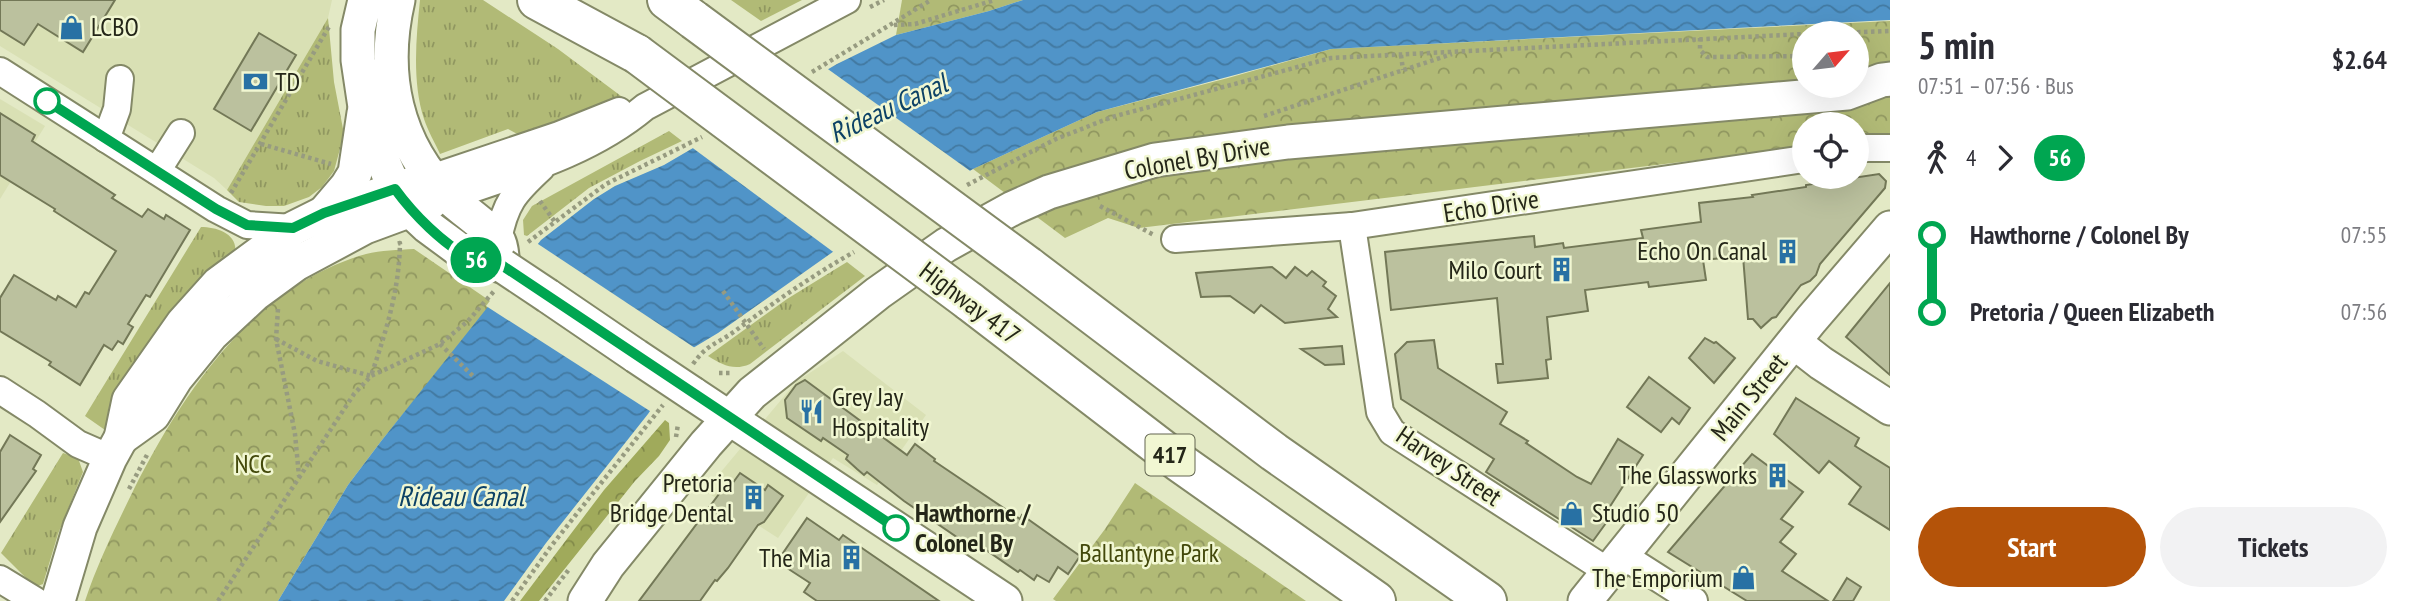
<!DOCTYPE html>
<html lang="en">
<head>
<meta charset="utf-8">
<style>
	body { margin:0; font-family:"PT Sans Narrow",sans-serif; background:#f2f2f3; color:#2b2b33; height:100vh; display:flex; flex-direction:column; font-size:26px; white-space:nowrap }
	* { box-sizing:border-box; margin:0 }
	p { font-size:23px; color:#7c7c81 }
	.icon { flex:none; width:38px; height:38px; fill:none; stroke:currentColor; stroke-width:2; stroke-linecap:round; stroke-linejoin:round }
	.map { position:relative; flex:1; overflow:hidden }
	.drawer { display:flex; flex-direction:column; background:#fff; width:525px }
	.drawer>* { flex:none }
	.badge { padding:0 14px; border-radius:23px; font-size:24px; line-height:46px }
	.needle { width:46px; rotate:62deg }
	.controls { position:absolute; left:1792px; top:21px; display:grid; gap:14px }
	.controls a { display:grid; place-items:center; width:77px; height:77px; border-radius:50%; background:#fff; box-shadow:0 7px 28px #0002; font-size:35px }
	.map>.badge { position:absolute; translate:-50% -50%; box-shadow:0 0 0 4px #fff }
	.legs { display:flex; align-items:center; gap:10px; height:77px; padding:0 28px; font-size:23px }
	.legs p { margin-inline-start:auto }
	.head { display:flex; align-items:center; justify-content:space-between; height:119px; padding:0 28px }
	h1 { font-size:38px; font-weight:700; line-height:52px }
	.cta { display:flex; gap:14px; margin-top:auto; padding:14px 28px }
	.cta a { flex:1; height:80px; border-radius:42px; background:#b45309; color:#fff; font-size:28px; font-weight:700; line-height:80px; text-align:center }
	.cta a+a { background:#f2f2f3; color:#2b2b33 }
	ul { padding:0 28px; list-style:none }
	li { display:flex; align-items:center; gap:24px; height:77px; font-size:26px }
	li i { display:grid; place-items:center; width:10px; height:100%; margin:0 9px; background:currentColor }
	li i::after { content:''; width:18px; height:18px; margin:-9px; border:5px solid; border-radius:50%; background:#fff }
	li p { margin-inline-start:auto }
	li:first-child i { background:linear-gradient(#0000 50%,currentColor 0) }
	li:last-child i { background:linear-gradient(currentColor 50%,#0000 0) }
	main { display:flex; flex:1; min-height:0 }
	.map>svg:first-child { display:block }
	.built { fill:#d9e0b4 }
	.grass { fill:url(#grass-tufts) }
	.forest { fill:url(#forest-crowns) }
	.park { fill:url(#park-crowns); fill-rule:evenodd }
	.water { fill:url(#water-waves) }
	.pier { fill:#e3e9c5 }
	.building { fill:#bbc19e; stroke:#737857; stroke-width:2 }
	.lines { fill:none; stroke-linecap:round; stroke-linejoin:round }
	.minor-casing { stroke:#848967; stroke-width:30 }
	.major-casing { stroke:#848967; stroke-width:37 }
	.highway-casing { stroke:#848967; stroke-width:42 }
	.path { stroke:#979b80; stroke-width:4.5; stroke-dasharray:3.5 3.5; stroke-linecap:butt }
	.minor { stroke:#fff; stroke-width:26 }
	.major { stroke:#fff; stroke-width:33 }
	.highway { stroke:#fff; stroke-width:38 }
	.major-bridge-casing { stroke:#848967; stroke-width:37; stroke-linecap:butt }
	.highway-bridge-casing { stroke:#848967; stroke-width:42; stroke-linecap:butt }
	.major-bridge { stroke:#fff; stroke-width:33 }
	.highway-bridge { stroke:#fff; stroke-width:38 }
	.line-1-casing { stroke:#fff; stroke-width:16 }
	.line-1 { stroke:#00a651; stroke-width:10 }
	.stop-1-dot { fill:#fff; stroke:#00a651; stroke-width:3.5 }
	.labels { text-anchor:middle; stroke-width:5; stroke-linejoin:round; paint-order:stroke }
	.shield { fill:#f1f7d2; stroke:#626550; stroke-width:2 }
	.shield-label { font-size:24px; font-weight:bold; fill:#242618 }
	.poi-label { font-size:26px; fill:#242618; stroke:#f1f7d2; text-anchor:end }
	.street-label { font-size:26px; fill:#242618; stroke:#f1f7d2 }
	.park-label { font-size:26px; fill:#43490b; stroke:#f1f7d2 }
	.stop-label { font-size:26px; font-weight:bold; fill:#242618; stroke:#f1f7d2; text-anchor:start }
	.water-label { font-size:28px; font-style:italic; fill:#0d4266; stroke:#f1f7d2 }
</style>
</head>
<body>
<main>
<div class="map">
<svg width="1890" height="601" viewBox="0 0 1890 601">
	<defs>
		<pattern id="grass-tufts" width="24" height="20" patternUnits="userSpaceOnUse" patternTransform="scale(1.75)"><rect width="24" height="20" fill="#b1ba76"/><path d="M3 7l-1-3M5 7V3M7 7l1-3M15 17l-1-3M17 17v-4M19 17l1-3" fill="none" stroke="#909760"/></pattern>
		<pattern id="forest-crowns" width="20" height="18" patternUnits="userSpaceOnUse" patternTransform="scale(1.75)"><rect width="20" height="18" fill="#a0aa5b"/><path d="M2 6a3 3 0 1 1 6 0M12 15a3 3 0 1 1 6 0" fill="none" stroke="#828a4a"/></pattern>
		<pattern id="park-crowns" width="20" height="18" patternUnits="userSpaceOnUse" patternTransform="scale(1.75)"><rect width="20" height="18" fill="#b1ba76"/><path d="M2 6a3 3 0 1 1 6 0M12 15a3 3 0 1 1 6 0" fill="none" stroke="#909760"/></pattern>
		<pattern id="water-waves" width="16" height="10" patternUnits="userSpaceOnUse" patternTransform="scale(1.75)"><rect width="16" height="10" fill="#5094c8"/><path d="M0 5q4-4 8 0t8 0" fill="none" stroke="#4279a1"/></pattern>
	</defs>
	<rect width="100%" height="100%" fill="#e3e9c5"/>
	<g class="built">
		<polygon points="0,0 332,0 328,18 227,190 214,178 0,46"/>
		<polygon points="0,99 45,126 0,199"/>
		<polygon points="843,351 926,415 877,485 833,458 778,538 705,491 796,382"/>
	</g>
	<g class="grass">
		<path d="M420,0H483L558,49L625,99L592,112L521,136L508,129L440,154C435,143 428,131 424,119C412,82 416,38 420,0Z"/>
		<polygon points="731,0 802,0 761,21"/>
		<polygon points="328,18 334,82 344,134 334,171 322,187 309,197 284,206 266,206 239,202 227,190"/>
		<polygon points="669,131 682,141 640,161 589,188 527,236 524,235 523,220 532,206"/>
		<path d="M201,227C217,227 239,234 235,254L136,378L105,430L85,416Z"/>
		<path d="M847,262L865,276L750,364C734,371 722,365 708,356L787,299Z"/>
		<polygon points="63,453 78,458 83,472 58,534 43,584 35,587 1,553"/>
	</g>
	<polygon class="forest" points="665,420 669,423 670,440 659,456 635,481 539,601 520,601 604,490"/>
	<g class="park">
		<polygon points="902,0 1023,0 989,11 896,35"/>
		<path d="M1890,21V142L1857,143V124H1804V147L1139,228L1108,218L1065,238L973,169L1097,112L1228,78L1331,49ZM1804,33H1857V86H1804Z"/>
		<path d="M414,249L493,303L382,440L348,485L278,601H85C98,562 116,526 134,489C183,392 255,285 366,254C381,250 398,250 414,249Z"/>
		<polygon points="1135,483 1306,601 1056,601 1053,599 1105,529"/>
	</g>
	<polygon class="water" points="1023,0 1890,0 1890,20 1331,49 1097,112 973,169 837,249 718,333 693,348 648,414 546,543 504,601 278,601 348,485 382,440 541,240 594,199 615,186 664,165 837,64 896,35 989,11"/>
	<g class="pier">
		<polygon points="825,67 973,173 836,254 690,146"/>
		<polygon points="535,242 698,350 653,413 486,306"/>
	</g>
	<g class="building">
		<polygon points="0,0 115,0 83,52 38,24 24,45 0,30"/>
		<polygon points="259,33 296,55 251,131 214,109"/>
		<polygon points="0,113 35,135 32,141 115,195 112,198 142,217 148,209 164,219 166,215 190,230 150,297 146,295 128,324 133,327 123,344 118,341 112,350 104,345 80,385 49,365 51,362 0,331 0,298 14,275 56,300 58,296 76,307 85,292 89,294 116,251 54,211 55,209 0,175"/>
		<polygon points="1879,174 1886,181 1885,188 1820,264 1816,275 1810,281 1801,285 1776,317 1772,318 1761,328 1753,319 1748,319 1743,256 1703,260 1706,280 1649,287 1648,282 1585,290 1588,311 1547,317 1551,359 1546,360 1548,378 1498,383 1496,364 1503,364 1497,298 1391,310 1385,252 1534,236 1535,247 1563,243 1564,248 1643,238 1641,230 1701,222 1699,203 1753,197 1752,195 1806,187 1806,185"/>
		<polygon points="1272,267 1286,278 1295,267 1307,276 1312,271 1326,282 1323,286 1336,296 1328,309 1337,317 1285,323 1261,305 1254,313 1230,296 1201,297 1196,273"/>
		<polygon points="1890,283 1890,375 1846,337"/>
		<polygon points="1705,338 1714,343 1716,342 1735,358 1714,383 1689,358"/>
		<polygon points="1434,340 1438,368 1507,412 1500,424 1528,441 1526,443 1577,477 1591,484 1618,439 1643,455 1609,508 1614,512 1593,541 1486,472 1494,459 1401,399 1395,354 1407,342"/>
		<polygon points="1342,346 1344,364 1325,365 1301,349"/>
		<polygon points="1649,377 1690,408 1679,424 1672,418 1661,432 1627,407"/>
		<polygon points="805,380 907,455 915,444 935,459 934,461 1020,519 1022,515 1080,556 1068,574 1058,567 1049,582 1037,575 1034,580 1020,570 1018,572 970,539 967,544 904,501 867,472 864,475 857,469 846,459 848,455 823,438 821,441 787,418 785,400 796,385"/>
		<polygon points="1796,398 1859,438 1855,446 1890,468 1890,530 1849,504 1861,487 1829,461 1819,473 1774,434"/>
		<polygon points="10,435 41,455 33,469 36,471 0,522 0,452"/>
		<polygon points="1752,454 1803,492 1781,519 1793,527 1780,542 1796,554 1782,571 1828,601 1747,601 1668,552"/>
		<polygon points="740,473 765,490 768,485 783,496 764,522 758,525 728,568 717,581 715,580 700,601 639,601 728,482 732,484"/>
		<polygon points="807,518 839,540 843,535 939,601 817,601 804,592 810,583 787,568 792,559 783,553"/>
		<polygon points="1847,578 1861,587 1853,601 1833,601"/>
	</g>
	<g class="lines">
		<defs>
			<g id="minor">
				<polyline points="0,71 216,209 247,225 294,228"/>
				<polyline points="106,139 117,109 120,79"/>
				<polyline points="1857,148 1890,148"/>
				<polyline points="157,171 181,133"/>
				<polyline points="431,178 559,135 619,111"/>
				<path d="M449,197C517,173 589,154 645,107L847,0"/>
				<polyline points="1352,226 1380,412 1392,432 1609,572"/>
				<polyline points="1175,239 1352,226 1804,159"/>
				<path d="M498,240C505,203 514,193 541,168"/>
				<polyline points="0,390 37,414 78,444 110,458"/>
				<polyline points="1622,555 1694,601"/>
				<polyline points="0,579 36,601"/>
			</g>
			<g id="major">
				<path d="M365,0L358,30V60L365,107L381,157L395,189L411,211L427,226L473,260L503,266C502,259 502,246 498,240C494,232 459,207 450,198C395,144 381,73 398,0"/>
				<polyline points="324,213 347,186 355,173 364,113"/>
				<polyline points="548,296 636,356"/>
				<polyline points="1794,342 1821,363 1890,408"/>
				<polyline points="693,394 1005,601"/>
				<polyline points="121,438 153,415 176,378 211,335 255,294 296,264 365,227 430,203"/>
				<polyline points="58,601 80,527 110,458 121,438 129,400 183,323 218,284 294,228 324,213 415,183"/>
				<polyline points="585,601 608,565 706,444 752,393 878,293 946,245 1013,208 1049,192 1155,160 1288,142 1847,93 1882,80 1890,79"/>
				<polyline points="1585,601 1811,320 1890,228"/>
			</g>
			<g id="highway">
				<polyline points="537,0 637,54"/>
				<polyline points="667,0 694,20"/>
				<polyline points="1028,266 1274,452 1487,601"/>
				<polyline points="969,301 1179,462 1376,601"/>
			</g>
		</defs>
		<use href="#minor" class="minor-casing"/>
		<use href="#major" class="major-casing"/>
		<use href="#highway" class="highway-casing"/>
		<g class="path">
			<polyline points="870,7 884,0"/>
			<polyline points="894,25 915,24 995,0"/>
			<polyline points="1836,33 1890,31"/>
			<polyline points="1700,38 1700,50 1707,57 1804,56"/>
			<polyline points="1401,55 1403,70"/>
			<polyline points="812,72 931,0"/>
			<polyline points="1264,116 1452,54"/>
			<polyline points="261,144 331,164"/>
			<polyline points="967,185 1056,139 1112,117 1331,58 1804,34"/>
			<polyline points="231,193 330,25"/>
			<polyline points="540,201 555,222"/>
			<polyline points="1100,206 1154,235"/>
			<polyline points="528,242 606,184 702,137"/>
			<polyline points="723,291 764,349"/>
			<polyline points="278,309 276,339 295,434 299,476"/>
			<path d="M276,339L317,361L371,376C386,331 399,292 400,243L397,244"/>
			<polyline points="440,344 474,377"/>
			<path d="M693,364C707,344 717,344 735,331C773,303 813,275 854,252"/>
			<polyline points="719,373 733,373"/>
			<polyline points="676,437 678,424"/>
			<polyline points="129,489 148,453"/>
			<polyline points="218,601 354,394 371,376 440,344 468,321 495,290"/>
			<polyline points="512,601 552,545 663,405"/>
			<polyline points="545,601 570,568"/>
		</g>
		<use href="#minor" class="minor"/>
		<use href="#major" class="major"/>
		<use href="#highway" class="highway"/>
		<defs>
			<g id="major-bridge">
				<polyline points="503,266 548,296"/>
				<polyline points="636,356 693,394"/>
			</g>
			<g id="highway-bridge">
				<polyline points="694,20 1028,266"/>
				<polyline points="637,54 969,301"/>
			</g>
		</defs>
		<use href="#major-bridge" class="major-bridge-casing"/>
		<use href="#highway-bridge" class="highway-bridge-casing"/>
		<use href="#major-bridge" class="major-bridge"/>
		<use href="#highway-bridge" class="highway-bridge"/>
	</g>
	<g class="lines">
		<defs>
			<path id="line-1" d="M47,101L216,209L247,225L293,228L324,213L395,189C414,215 442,243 471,259C480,263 493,264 503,266L896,528"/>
		</defs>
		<use href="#line-1" class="line-1-casing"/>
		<use href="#line-1" class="line-1"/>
	</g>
	<defs>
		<symbol id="shop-bare" viewBox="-9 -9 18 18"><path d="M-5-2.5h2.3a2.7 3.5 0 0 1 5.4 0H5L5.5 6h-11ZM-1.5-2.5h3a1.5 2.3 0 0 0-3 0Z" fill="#2871a4" stroke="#f1f7d2" stroke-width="2.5" paint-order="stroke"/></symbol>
		<symbol id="bank-bare" viewBox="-9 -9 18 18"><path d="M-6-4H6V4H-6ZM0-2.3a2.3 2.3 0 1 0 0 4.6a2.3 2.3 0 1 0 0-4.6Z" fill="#2871a4" stroke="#f1f7d2" stroke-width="2.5" paint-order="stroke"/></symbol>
		<symbol id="building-bare" viewBox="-9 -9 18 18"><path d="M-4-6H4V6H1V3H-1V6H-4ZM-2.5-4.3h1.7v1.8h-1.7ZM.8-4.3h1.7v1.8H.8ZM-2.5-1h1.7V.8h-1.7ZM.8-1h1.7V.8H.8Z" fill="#2871a4" stroke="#f1f7d2" stroke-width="2.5" paint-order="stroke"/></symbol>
		<symbol id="restaurant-bare" viewBox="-9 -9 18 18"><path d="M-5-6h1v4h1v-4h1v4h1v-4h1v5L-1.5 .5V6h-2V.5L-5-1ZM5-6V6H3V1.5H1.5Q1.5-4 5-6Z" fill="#2871a4" stroke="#f1f7d2" stroke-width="2.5" paint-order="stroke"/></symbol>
	</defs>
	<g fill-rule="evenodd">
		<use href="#shop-bare" x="54" y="10" width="35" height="35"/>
		<use href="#bank-bare" x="238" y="64" width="35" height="35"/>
		<use href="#building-bare" x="1770" y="234" width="35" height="35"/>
		<use href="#building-bare" x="1544" y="252" width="35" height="35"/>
		<use href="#restaurant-bare" x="794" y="394" width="35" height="35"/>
		<use href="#building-bare" x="1760" y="458" width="35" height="35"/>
		<use href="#building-bare" x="736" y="480" width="35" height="35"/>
		<use href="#shop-bare" x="1554" y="496" width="35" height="35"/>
		<use href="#building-bare" x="834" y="540" width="35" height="35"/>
		<use href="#shop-bare" x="1726" y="560" width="35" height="35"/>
	</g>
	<g class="stop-1-dot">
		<circle cx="47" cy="101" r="12"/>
		<circle cx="896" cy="528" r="12"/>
	</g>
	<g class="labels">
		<rect class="shield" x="1145.5" y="434.5" width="49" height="41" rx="5"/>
		<g class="shield-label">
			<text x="1170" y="463">417</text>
		</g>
		<g class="poi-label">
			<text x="91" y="36" text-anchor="start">LCBO</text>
			<text x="275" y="91" text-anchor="start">TD</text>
			<text x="1767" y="260">Echo On Canal</text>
			<text x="1542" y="279">Milo Court</text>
			<text x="832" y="406" text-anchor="start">Grey Jay<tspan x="832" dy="30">Hospitality</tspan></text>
			<text x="1757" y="484">The Glassworks</text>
			<text x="733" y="492">Pretoria<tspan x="733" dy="30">Bridge Dental</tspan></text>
			<text x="1592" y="522" text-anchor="start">Studio 50</text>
			<text x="831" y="567">The Mia</text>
			<text x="1723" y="587">The Emporium</text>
		</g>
		<g class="street-label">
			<text transform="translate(1197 158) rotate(-10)" y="9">Colonel By Drive</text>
			<text transform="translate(1491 206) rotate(-9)" y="9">Echo Drive</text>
			<text transform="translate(970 303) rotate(37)" y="9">Highway 417</text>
			<text transform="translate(1749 397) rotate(-51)" y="9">Main Street</text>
			<text transform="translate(1449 466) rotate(34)" y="9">Harvey Street</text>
		</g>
		<g class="park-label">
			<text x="253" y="473">NCC</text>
			<text x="1149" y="562">Ballantyne Park</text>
		</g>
		<g class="stop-label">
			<text x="915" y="522">Hawthorne /<tspan x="915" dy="30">Colonel By</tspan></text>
		</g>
		<g class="water-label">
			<text transform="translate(888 108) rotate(-25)" y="10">Rideau Canal</text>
			<text x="461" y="506">Rideau Canal</text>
		</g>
	</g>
</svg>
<div class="controls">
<a><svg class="needle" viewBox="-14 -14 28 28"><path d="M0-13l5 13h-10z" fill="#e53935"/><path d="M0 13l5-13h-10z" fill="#7c7c81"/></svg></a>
<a><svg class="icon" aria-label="locate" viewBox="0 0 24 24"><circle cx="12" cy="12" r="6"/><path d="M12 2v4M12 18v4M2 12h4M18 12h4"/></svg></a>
</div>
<b class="badge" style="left:476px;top:260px;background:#00a651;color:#fff">56</b>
</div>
<section class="drawer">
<div class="head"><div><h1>5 min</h1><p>07:51 – 07:56 · Bus</p></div><b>$2.64</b></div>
<div class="legs"><svg class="icon" aria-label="walk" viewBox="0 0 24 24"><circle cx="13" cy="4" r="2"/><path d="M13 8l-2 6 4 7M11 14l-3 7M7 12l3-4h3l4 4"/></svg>4<svg class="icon" aria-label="forward" viewBox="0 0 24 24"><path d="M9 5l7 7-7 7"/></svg><b class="badge" style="background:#00a651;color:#fff">56</b></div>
<ul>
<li><i style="color:#00a651"></i><b>Hawthorne / Colonel By</b><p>07:55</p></li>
<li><i style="color:#00a651"></i><b>Pretoria / Queen Elizabeth</b><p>07:56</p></li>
</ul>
<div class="cta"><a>Start</a><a>Tickets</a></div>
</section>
</main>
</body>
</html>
